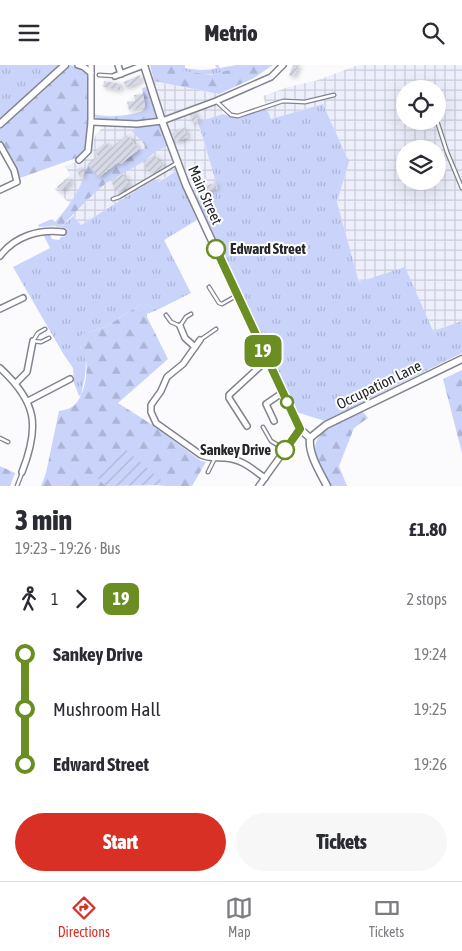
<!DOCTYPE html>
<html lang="en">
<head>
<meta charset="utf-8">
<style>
	body { margin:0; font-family:"Asap Condensed",sans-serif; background:#f7f7f7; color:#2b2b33; height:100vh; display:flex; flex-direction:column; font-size:19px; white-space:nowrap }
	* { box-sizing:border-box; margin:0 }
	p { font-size:16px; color:#7c7c81 }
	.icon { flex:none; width:28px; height:28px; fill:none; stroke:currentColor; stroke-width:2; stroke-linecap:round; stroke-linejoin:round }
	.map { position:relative; height:421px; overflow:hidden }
	.sheet { display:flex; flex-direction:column; background:#fff; flex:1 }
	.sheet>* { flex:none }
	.badge { padding:0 10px; border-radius:8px; font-size:18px; line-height:32px }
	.buttons { position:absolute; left:396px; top:15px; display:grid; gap:10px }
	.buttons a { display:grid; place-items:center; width:50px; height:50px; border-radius:50%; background:#fff; box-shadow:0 5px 20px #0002; font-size:25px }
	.map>.badge { position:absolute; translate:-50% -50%; box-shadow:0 0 0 2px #fff }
	.legs { display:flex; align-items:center; gap:8px; height:55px; padding:0 15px; font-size:16px }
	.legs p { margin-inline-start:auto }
	.summary { display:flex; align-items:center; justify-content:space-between; height:85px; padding:0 15px }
	h1 { font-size:28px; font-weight:800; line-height:38px }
	.cta { display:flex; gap:10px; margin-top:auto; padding:10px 15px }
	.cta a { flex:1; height:58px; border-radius:30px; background:#d93025; color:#fff; font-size:20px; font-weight:800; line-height:58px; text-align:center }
	.cta a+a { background:#f7f7f7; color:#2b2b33 }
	ul { padding:0 15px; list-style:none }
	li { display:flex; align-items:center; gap:18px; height:55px; font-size:19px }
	li i { display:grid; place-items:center; width:8px; height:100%; margin:0 6px; background:currentColor }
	li i::after { content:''; width:12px; height:12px; margin:-6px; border:4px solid; border-radius:50%; background:#fff }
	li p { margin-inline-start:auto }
	li:first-child i { background:linear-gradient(#0000 50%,currentColor 0) }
	li:last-child i { background:linear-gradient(currentColor 50%,#0000 0) }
	header { display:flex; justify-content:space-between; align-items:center; height:65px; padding:0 15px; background:#fff; font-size:22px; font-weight:800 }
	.tabs { display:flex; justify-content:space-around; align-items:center; height:70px; border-top:1px solid #e1e1e2; background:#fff; font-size:14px; color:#7c7c81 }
	.tabs a { display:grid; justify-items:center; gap:2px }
	.tabs .selected { color:#d93025 }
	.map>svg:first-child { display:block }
	.industrial { fill:url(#industrial-grid); fill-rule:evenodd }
	.grass { fill:url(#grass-tufts) }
	.forest { fill:url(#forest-firs) }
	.garden { fill:url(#garden-furrows) }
	.building { fill:url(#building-hatch); filter:url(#shadow) }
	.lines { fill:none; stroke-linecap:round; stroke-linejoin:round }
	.service-casing { stroke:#81848f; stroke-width:5 }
	.minor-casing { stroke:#81848f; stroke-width:8 }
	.tertiary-casing { stroke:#81848f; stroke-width:9 }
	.service { stroke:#fff; stroke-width:2.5 }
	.minor { stroke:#fff; stroke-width:5 }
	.tertiary { stroke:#fff; stroke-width:6 }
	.line-1-casing { stroke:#fff; stroke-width:11 }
	.line-1 { stroke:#6b8e23; stroke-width:8 }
	.stop-1-dot { fill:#fff; stroke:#6b8e23; stroke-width:2.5 }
	.labels { text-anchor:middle; stroke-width:4; stroke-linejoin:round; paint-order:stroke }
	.street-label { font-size:15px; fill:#25262b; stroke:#fff }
	.stop-label { font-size:15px; font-weight:bold; fill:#25262b; stroke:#fff; text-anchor:start }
</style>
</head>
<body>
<header><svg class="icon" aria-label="menu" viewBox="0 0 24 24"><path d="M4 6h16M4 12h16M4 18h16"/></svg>Metrio<svg class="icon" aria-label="search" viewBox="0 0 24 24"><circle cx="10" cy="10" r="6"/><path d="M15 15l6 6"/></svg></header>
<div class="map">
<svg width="462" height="421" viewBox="0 0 462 421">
	<defs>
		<pattern id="industrial-grid" width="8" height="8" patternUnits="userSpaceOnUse" patternTransform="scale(1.25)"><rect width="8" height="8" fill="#edf0fc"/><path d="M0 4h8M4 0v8" fill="none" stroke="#cbced8"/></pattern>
		<pattern id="grass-tufts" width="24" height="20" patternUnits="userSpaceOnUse" patternTransform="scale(1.25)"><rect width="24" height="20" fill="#cad3fa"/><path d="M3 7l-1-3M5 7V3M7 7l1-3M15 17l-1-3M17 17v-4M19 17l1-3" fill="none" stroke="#adb5d6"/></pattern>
		<pattern id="forest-firs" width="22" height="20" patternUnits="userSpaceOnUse" patternTransform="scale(1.25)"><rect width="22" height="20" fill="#cad3fa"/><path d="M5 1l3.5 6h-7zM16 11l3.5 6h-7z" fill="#adb5d6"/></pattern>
		<pattern id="garden-furrows" width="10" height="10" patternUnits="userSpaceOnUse" patternTransform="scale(1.25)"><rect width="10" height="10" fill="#cad3fa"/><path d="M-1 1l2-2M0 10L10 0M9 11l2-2" fill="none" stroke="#adb5d6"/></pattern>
		<pattern id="building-hatch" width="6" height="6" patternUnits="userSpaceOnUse" patternTransform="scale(1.25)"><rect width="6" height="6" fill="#d7dae6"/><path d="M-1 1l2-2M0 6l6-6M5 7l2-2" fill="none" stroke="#b8bbc5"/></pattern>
		<filter id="shadow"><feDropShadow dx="2.5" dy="1.5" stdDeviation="2.5" flood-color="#0004"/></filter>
	</defs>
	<rect width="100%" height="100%" fill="#fbfbfe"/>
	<g class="industrial">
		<path d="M358,0H462V256L433,266L359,217L337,137L349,97L323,39L271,54L263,31L288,22L315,16ZM405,24H438V56H405ZM405,84H438V116H405Z"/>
		<polygon points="154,16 219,29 223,49 198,58 218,124 196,131 175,80"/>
		<polygon points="157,53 176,106 158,117 156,114 81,160 71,148 71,140 55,124 70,110 65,101 87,93 96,69 103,62 103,56 134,56"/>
	</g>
	<g class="grass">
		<polygon points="0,0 60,0 0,54"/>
		<path d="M173,0H185V3C195,5 207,6 217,3L215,0H218L220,3L236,0H250C226,8 194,17 173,0Z"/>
		<path d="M323,39L349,97L337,137L359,217L405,202L433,266L462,256V288L325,356L296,347L196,131L218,124L198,57L223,49C239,55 251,48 267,43L271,54Z"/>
		<polygon points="176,106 197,155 164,175 191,228 157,245 146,239 141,239 107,261 81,270 80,282 85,289 86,297 85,311 81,330 79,331 74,318 73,303 64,290 13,202 50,183 43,169 50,170 52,174 59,175 61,172 66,171 67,164 55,161 39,162 38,160 52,154 61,162 73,151 81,160 155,114 159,117"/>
	</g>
	<g class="forest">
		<polygon points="70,0 82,4 88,9 89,40 86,83 79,92 20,113 6,84 0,75 0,63"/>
		<polygon points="150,0 173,0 183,6 210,10 250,0 273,0 254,13 219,29 154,16"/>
		<path d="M147,22L157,53C143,55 106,61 95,52L94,49C107,53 129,51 142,46L145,42L142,23Z"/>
		<path d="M158,57L167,81L155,87L143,97L106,118L87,135L61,162L55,157C72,138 81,124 88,99L99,112C110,106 136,84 145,84V80L132,66L140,60Z"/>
		<path d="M141,239H146L157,245L147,249V252L168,294L118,338L151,359L201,396L206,397L192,421H166L97,412L106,421H41L46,408L59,346C66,345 73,343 77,337C85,327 89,305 85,291C83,286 80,282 78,277L81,270L107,261Z"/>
		<polygon points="462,305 462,388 443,314"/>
		<path d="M363,347L368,353L354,363L339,401L347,421H331C326,410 319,399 316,388C309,366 348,354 363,347Z"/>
		<polygon points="0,401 15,408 10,421 0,421"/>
	</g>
	<polygon class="garden" points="126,385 167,420 106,421 96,412"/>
	<g class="building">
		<polygon points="293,0 299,0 293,12 289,10"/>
		<polygon points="140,10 141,16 126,23 124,17"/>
		<polygon points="104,16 121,19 120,25 103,22"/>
		<polygon points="143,29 145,42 129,45 127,37 135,36 134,30"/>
		<polygon points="194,46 198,56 193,58 189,47"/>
		<polygon points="184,63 188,72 176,77 172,68"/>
		<polygon points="127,70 139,84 121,99 118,97 99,112 88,99 98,91 94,87 106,77 111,83"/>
		<polygon points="154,90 164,103 153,109 150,104 147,105 143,97"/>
		<polygon points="82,102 84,108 82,109 83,111 80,113 77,104"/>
		<polygon points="123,109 130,120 119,128 111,117"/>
		<polygon points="68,113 71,118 60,126 57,122"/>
		<polygon points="215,118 217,123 199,128 198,123"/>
	</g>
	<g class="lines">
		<defs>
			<g id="service">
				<polyline points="99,10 115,11"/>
				<polyline points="217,37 231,50 238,51 283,36 305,37 334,30"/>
				<polyline points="437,56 447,87 462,123"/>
				<polyline points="113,134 119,132 177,98"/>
				<polyline points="209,222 219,238 222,239 236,231"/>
				<polyline points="166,250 171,257 180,261 186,252 191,249"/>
				<polyline points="45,264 38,268 33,276 41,277 49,273"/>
				<polyline points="200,275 216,264"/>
				<polyline points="263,362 271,376 284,384"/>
				<polyline points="0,373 8,377"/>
				<polyline points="208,407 215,393"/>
				<polyline points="17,421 22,408"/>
			</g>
			<g id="minor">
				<polyline points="78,0 84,2 91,8"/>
				<polyline points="118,0 121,9"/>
				<polyline points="115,11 144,0"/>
				<polyline points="91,57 137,59 162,56 216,36 271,12 283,0"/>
				<polyline points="0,80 14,105 17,117 0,125"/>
				<polyline points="79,95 88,86 91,57 91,0"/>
				<path d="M0,191C15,171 39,164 63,167"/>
				<polyline points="0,244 23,233"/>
				<path d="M180,261L185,273L195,282L183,299L167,312L161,326L151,340V347L156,358L201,390C209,394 217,392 225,393C242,394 252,404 265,413"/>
				<polyline points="195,282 200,275"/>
				<path d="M0,303C37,337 40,361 22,407"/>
				<polyline points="16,318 27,307 33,276"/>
				<polyline points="28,336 70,314"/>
				<polyline points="274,356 266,339 282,328"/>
				<polyline points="247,361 229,333 229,330 267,295"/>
				<polyline points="259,421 300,364"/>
			</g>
			<g id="tertiary">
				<polyline points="144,0 162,56 186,120 297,359 300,364 310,373"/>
				<polyline points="0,59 65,0"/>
				<polyline points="310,373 326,360 462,294"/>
				<path d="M310,373C308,389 320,407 327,421"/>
			</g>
		</defs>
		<use href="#service" class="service-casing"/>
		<use href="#minor" class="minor-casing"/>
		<use href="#tertiary" class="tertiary-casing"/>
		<use href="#service" class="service"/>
		<use href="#minor" class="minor"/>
		<use href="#tertiary" class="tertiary"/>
	</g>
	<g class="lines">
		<defs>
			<polyline id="line-1" points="216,184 300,364 285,385"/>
		</defs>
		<use href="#line-1" class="line-1-casing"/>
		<use href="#line-1" class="line-1"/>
	</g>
	<g class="stop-1-dot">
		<circle cx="216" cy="184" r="9"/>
		<circle cx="287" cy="337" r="6"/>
		<circle cx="285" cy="385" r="9"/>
	</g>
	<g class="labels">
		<g class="street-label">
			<text transform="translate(205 130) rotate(66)" y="5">Main Street</text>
			<text transform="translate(379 320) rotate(-26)" y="5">Occupation Lane</text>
		</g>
		<g class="stop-label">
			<text x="230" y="189">Edward Street</text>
			<text x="271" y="390" text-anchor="end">Sankey Drive</text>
		</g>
	</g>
</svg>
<div class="buttons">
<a><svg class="icon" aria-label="locate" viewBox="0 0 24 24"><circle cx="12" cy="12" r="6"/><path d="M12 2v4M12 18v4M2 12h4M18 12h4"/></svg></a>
<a><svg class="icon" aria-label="layers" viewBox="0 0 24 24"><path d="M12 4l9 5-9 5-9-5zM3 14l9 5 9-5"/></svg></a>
</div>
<b class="badge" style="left:263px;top:286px;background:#6b8e23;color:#fff">19</b>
</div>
<section class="sheet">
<div class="summary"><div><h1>3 min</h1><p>19:23 – 19:26 · Bus</p></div><b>£1.80</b></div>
<div class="legs"><svg class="icon" aria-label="walk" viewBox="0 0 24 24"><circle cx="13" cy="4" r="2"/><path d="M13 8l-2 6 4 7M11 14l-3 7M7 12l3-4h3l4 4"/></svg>1<svg class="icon" aria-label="forward" viewBox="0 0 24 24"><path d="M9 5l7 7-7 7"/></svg><b class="badge" style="background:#6b8e23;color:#fff">19</b><p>2 stops</p></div>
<ul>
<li><i style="color:#6b8e23"></i><b>Sankey Drive</b><p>19:24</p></li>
<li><i style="color:#6b8e23"></i><span>Mushroom Hall</span><p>19:25</p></li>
<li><i style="color:#6b8e23"></i><b>Edward Street</b><p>19:26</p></li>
</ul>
<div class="cta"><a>Start</a><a>Tickets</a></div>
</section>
<nav class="tabs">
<a class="selected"><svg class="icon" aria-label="directions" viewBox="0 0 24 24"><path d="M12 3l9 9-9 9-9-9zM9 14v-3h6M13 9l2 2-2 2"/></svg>Directions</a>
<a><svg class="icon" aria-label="map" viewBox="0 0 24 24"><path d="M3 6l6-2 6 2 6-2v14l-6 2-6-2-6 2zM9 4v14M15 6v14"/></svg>Map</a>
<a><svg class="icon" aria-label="tickets" viewBox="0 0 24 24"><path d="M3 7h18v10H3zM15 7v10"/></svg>Tickets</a>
</nav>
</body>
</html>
